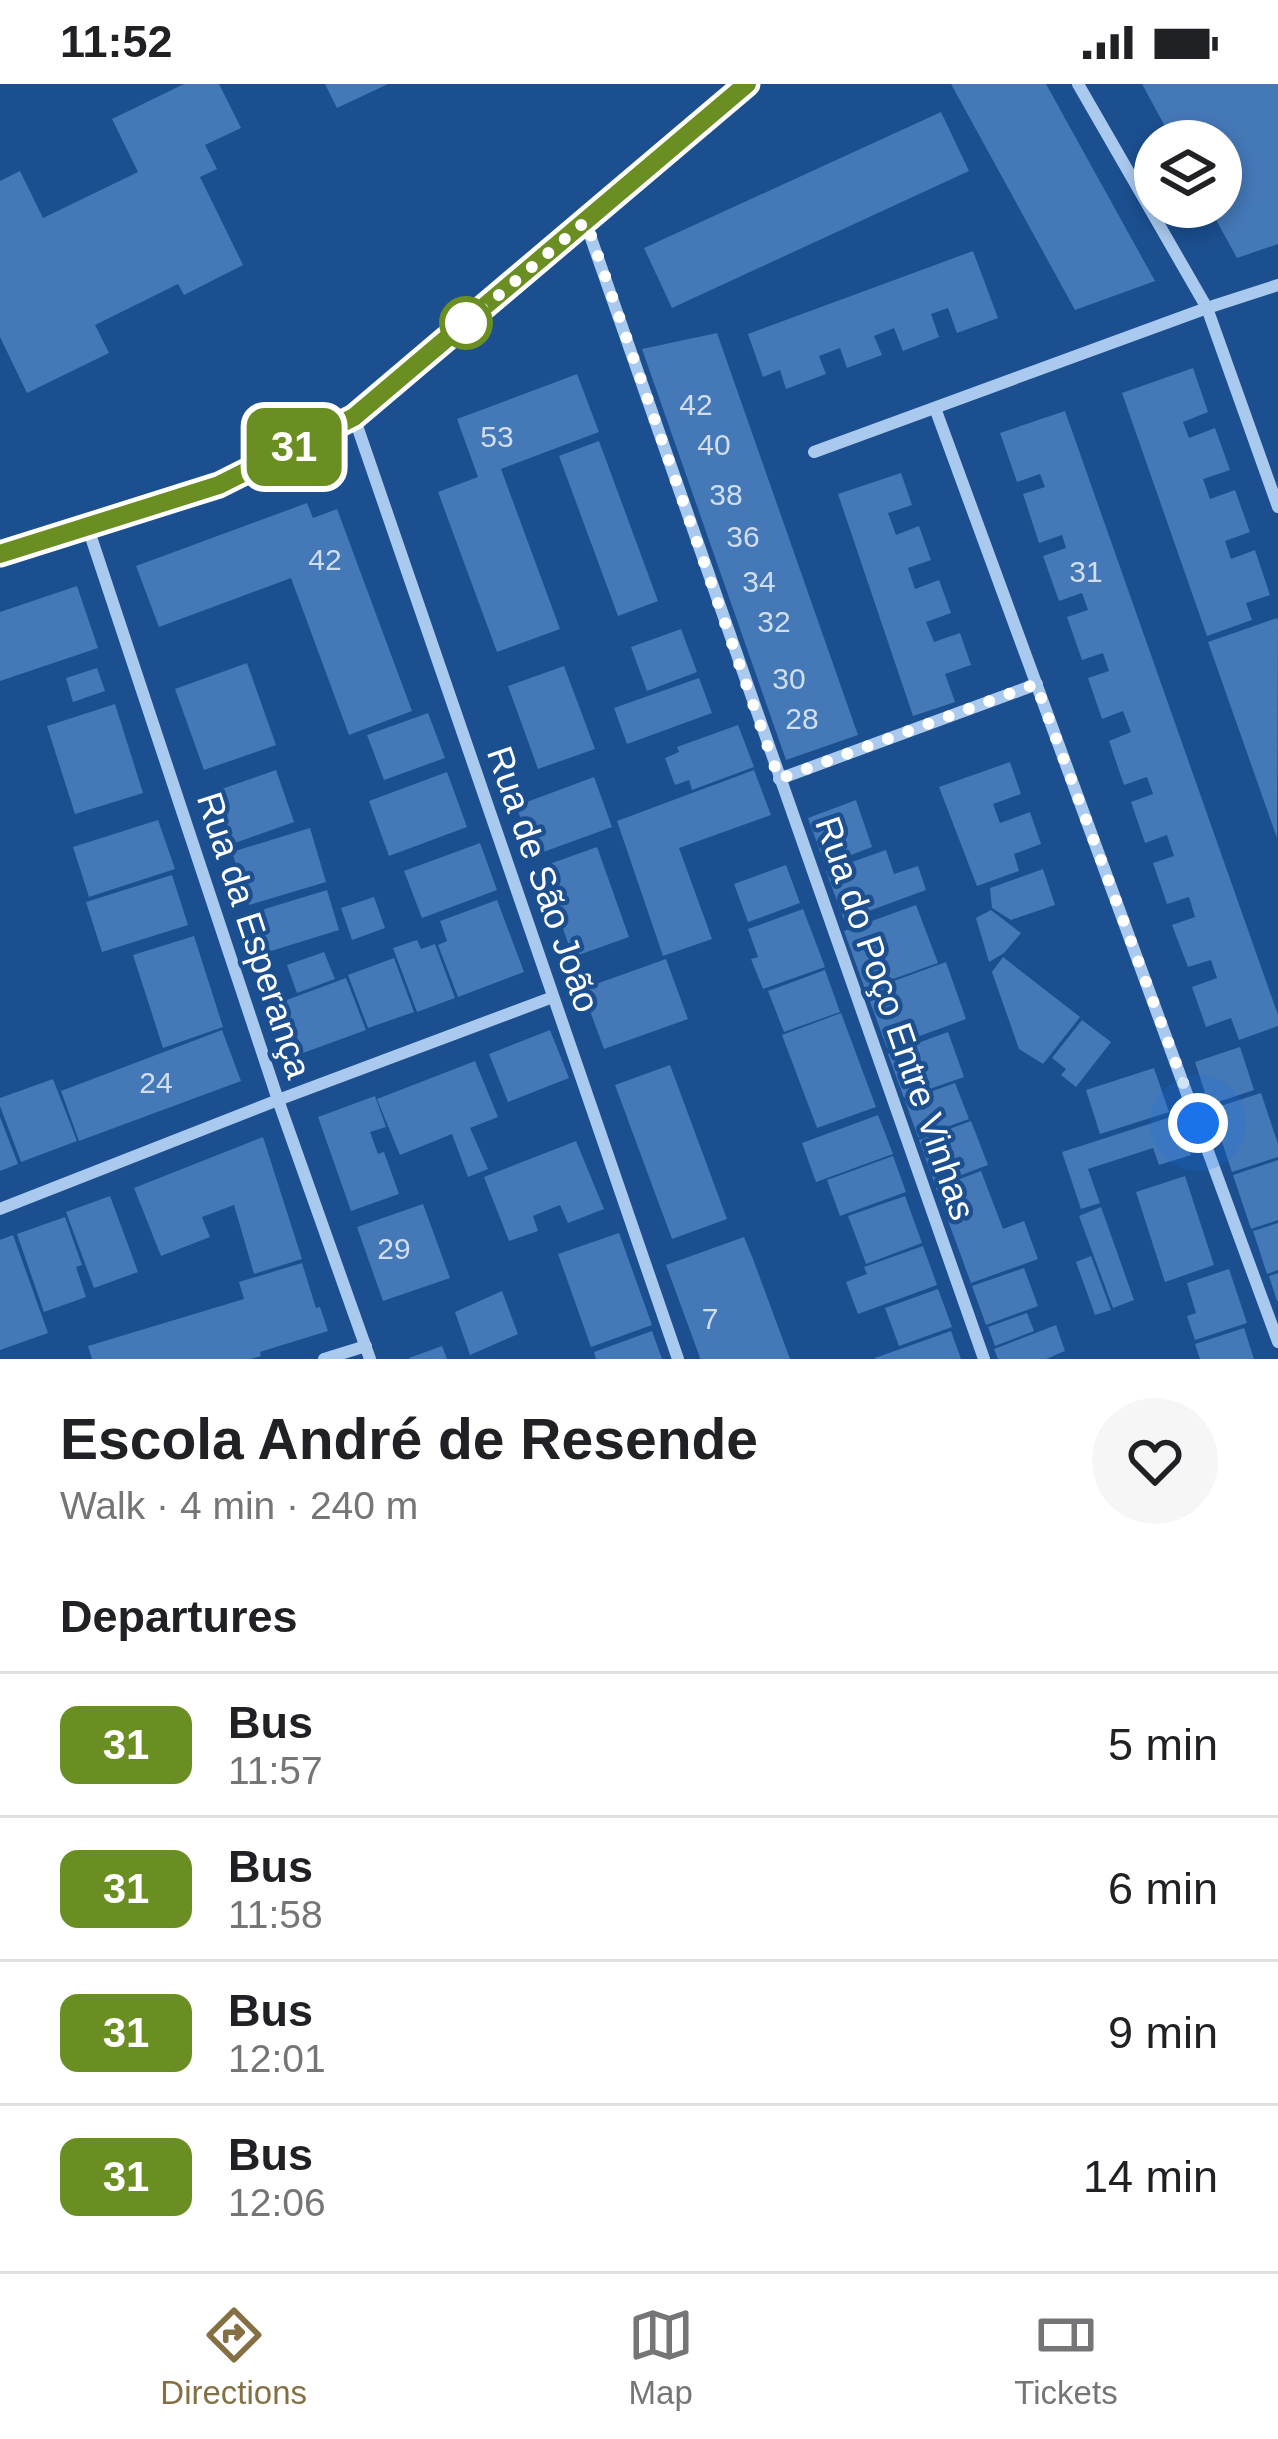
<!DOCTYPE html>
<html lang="en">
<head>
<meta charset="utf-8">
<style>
	body { margin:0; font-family:Arial,sans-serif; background:#f6f6f6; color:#202124; height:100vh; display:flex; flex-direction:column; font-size:45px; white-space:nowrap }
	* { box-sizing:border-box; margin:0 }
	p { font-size:39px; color:#757577 }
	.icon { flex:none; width:66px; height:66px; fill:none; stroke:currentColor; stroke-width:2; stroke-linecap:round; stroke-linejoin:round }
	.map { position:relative; height:1275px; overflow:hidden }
	.details { display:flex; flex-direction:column; background:#fff; flex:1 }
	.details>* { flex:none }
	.badge { padding:0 24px; border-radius:18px; font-size:42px; line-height:78px }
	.fabs { position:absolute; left:1134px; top:36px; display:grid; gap:24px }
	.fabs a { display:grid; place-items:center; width:108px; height:108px; border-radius:50%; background:#fff; box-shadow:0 6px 18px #0003; font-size:60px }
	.you { position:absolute; width:60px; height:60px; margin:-30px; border:9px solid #fff; border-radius:50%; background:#1a73e8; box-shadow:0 0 0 18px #1a73e833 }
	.map>.badge { position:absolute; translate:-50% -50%; box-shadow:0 0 0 6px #fff }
	h2 { padding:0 60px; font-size:45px; line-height:108px }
	.round { display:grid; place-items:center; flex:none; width:126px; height:126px; border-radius:63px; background:#f6f6f6 }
	.overview { display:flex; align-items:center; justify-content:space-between; height:204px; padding:0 60px }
	h1 { font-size:57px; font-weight:700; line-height:90px }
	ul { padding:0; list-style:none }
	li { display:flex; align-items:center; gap:36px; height:144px; padding:0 60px; border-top:3px solid #e0e0e0 }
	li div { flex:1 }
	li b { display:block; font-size:45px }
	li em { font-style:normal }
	li .badge { min-width:132px; font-weight:700; text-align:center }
	.status { display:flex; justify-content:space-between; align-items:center; height:84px; padding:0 60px; background:#fff; direction:ltr }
	.status svg { height:33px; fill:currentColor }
	.menu { display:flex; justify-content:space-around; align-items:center; height:168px; border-top:3px solid #e0e0e0; background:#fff; font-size:33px; color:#757577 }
	.menu a { display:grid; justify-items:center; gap:6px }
	.menu .current { color:#847042 }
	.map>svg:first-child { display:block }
	.building { fill:#4478b7 }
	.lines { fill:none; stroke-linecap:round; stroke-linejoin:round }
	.street { stroke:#a9c9ee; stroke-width:12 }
	.line-casing { stroke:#fff; stroke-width:27 }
	.line { stroke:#6b8e23; stroke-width:18 }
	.walk { stroke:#fff; stroke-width:12; stroke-dasharray:0 21.6 }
	.stop-dot { fill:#fff; stroke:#6b8e23; stroke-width:6 }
	.labels { text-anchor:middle; stroke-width:9; stroke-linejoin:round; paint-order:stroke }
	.number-label { font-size:30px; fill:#d0dded }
	.street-label { font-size:36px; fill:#fff; stroke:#1b4f8f }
</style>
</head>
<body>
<div class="status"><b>11:52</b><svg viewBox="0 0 49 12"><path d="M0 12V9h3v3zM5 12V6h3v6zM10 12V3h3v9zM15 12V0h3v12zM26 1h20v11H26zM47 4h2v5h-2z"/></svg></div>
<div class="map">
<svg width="1278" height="1275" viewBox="0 0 1278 1275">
	<rect width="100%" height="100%" fill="#1b4f8f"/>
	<g class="building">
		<polygon points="184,0 219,0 241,44 205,61 217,85 200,93 243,181 184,211 178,200 95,241 109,269 27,309 0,253 0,97 20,87 43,134 138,88 112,35"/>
		<polygon points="325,0 388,0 337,24"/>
		<polygon points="951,0 1046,0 1155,197 1075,226"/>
		<polygon points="1142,0 1278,0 1278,160 1237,174 1209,123 1221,123 1221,57 1173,57"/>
		<polygon points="941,28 969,87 672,224 644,164"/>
		<polygon points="973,167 998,234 957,249 948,224 931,230 939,253 903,267 894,244 874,252 882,271 847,284 840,264 819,272 826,290 786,305 780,286 763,293 748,250"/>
		<polygon points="717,249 858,651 786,676 642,265"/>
		<polygon points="1193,284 1208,328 1183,338 1189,354 1215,344 1230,386 1203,395 1210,415 1235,406 1250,448 1225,457 1231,475 1255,466 1270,511 1246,519 1252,536 1207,552 1122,309"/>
		<polygon points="577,290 599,348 501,385 560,545 497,568 438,408 478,393 457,335"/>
		<polygon points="1065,327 1278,931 1278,942 1239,956 1231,934 1206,943 1192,903 1217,894 1211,876 1188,883 1172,841 1195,833 1189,813 1167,820 1153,779 1174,772 1167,751 1145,759 1131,718 1153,710 1147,693 1124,701 1109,657 1131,648 1123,627 1102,635 1088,594 1109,587 1103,569 1082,576 1067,533 1088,526 1082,509 1059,517 1043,472 1066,464 1062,451 1039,459 1023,410 1045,403 1040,390 1017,398 1000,349"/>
		<polygon points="599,357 658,517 618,532 559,372"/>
		<polygon points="901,389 912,421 888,429 896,451 919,442 931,476 908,484 915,505 939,496 951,529 926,538 934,558 960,549 971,581 945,590 955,618 913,632 838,410"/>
		<polygon points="307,419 313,434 337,425 412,627 349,651 291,494 159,543 136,482"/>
		<polygon points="77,502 98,564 0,597 0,528"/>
		<polygon points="1277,534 1278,537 1277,754 1208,558"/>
		<polygon points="681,545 697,588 647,607 631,563"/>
		<polygon points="247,579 276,661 204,686 175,605"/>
		<polygon points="564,582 595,665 538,685 508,602"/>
		<polygon points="97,584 105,607 73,618 66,594"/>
		<polygon points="699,594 712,629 627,660 614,624"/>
		<polygon points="115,620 143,709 75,730 47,642"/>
		<polygon points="428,629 445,674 384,696 367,651"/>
		<polygon points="738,641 754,683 692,706 689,696 675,701 665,674 679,668 677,663"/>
		<polygon points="1010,678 1021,710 993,720 1000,739 1030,728 1041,760 1014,770 1019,787 977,802 939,703"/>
		<polygon points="276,686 294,738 232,760 213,708"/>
		<polygon points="754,686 771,731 679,764 712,855 663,872 617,737"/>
		<polygon points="447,688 467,743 389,772 369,717"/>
		<polygon points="594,693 612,743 535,771 516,722"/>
		<polygon points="856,716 872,763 825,781 808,734"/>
		<polygon points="158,736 175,785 89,813 73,763"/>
		<polygon points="310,744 326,798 249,821 232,768"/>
		<polygon points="480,759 497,806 422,834 404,787"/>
		<polygon points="597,763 629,853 573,873 541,783"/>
		<polygon points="886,766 894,790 918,782 926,806 844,836 826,787"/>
		<polygon points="786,781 800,819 748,838 734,800"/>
		<polygon points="1043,785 1055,821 1011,836 992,824 990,804"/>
		<polygon points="172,791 188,841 102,868 86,818"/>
		<polygon points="327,806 339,846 268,868 255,828"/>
		<polygon points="374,813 385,844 352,856 341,824"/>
		<polygon points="497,816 524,888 458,913 438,861 447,857 440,837"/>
		<polygon points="916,821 938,879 865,905 844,847"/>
		<polygon points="803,825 825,883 763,905 751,875 758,873 748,845"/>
		<polygon points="991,826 1021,849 1004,869 989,878 976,834"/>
		<polygon points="194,852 223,943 163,964 133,871"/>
		<polygon points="417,856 421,865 435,860 455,914 417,928 393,864"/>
		<polygon points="324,868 335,895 297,909 287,881"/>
		<polygon points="1003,873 1080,933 1043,980 1019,965 992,888"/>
		<polygon points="394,874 414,928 368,944 348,891"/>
		<polygon points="666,875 688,935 604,965 582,905"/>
		<polygon points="946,878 966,935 887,964 866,907"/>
		<polygon points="825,886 840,928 784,948 768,907"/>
		<polygon points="346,894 366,946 303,969 284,917"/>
		<polygon points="841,929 876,1023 817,1044 782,951"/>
		<polygon points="1082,936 1111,958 1076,1003 1061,991 1066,985 1052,974"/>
		<polygon points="222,946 241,997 79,1057 61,1007"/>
		<polygon points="550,946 569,994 508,1018 489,970"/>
		<polygon points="948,948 964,993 904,1014 888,970"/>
		<polygon points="1240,963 1254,1006 1209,1021 1195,978"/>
		<polygon points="475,977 498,1033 470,1044 488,1085 468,1093 452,1050 400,1071 377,1015"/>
		<polygon points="670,981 727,1135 672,1155 615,1001"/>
		<polygon points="1154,984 1169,1028 1100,1050 1086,1006"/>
		<polygon points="53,995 77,1057 21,1078 0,1022 0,1014"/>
		<polygon points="955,999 969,1035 918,1053 905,1017"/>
		<polygon points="1261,1009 1278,1060 1278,1073 1232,1088 1211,1025"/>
		<polygon points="375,1012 386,1043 370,1048 378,1070 384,1068 399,1110 351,1127 318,1033"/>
		<polygon points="878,1031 893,1070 816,1098 802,1059"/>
		<polygon points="1177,1031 1191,1071 1159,1081 1153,1064 1088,1085 1100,1119 1081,1125 1062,1068"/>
		<polygon points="0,1033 18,1080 0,1087"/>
		<polygon points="971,1037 988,1081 935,1101 919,1056"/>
		<polygon points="263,1053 302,1175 254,1190 234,1121 202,1133 210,1153 161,1172 134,1104"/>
		<polygon points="576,1057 604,1125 568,1139 560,1121 533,1132 538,1147 509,1157 484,1093"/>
		<polygon points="893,1072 906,1108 840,1132 827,1096"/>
		<polygon points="1278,1076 1278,1136 1251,1145 1233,1091"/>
		<polygon points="981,1087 1003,1145 1024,1137 1038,1175 971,1199 936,1104"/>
		<polygon points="1185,1092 1214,1181 1165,1198 1136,1108"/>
		<polygon points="110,1112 138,1188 94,1204 66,1128"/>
		<polygon points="905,1112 922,1159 866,1180 848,1132"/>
		<polygon points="423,1120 450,1194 383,1217 357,1143"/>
		<polygon points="1101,1123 1134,1216 1113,1224 1079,1132"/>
		<polygon points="65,1133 82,1181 76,1183 86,1213 44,1228 17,1150"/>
		<polygon points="1278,1139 1278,1186 1267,1190 1253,1147"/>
		<polygon points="619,1149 652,1241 591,1263 558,1170"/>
		<polygon points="13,1151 48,1249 0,1266 0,1156"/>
		<polygon points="744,1153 753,1175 790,1275 700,1275 699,1271 666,1181"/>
		<polygon points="923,1162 937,1201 858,1230 846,1198 867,1190 864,1183"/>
		<polygon points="1091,1172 1111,1226 1095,1231 1076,1178"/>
		<polygon points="302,1179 316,1224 320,1223 328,1247 260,1268 261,1272 251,1275 92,1275 88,1262 244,1215 239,1198"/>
		<polygon points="1024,1184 1038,1222 986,1241 972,1202"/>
		<polygon points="1229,1185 1247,1239 1195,1256 1187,1232 1196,1229 1187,1199"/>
		<polygon points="1278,1189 1278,1217 1277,1217 1269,1192"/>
		<polygon points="938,1205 952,1243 899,1262 885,1224"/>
		<polygon points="502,1207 518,1250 470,1271 455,1228"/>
		<polygon points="1027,1229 1034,1247 995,1262 988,1243"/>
		<polygon points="1056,1241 1065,1267 1046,1275 998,1275 994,1265"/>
		<polygon points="1244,1244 1254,1275 1200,1275 1195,1260"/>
		<polygon points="652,1247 662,1275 596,1275 594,1268"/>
		<polygon points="951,1247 961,1275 875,1275 875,1274"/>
		<polygon points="442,1262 447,1275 409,1275 409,1274"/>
	</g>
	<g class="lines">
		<g class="street">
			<polyline points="1078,0 1207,224 1278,423"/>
			<polyline points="585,137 984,1275"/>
			<polyline points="935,324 1278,1258"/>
			<polyline points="354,333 678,1275"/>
			<polyline points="814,368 1207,224 1278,201"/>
			<polyline points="88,444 278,1016 370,1275"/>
			<polyline points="0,470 219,401 354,333 747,0"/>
			<polyline points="779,695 1037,600"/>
			<polyline points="0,1125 278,1016 553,913"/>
			<polyline points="324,1275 366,1262"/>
		</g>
	</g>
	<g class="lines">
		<defs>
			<polyline id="line" points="0,470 219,401 354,333 747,0"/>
		</defs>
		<use href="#line" class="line-casing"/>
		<use href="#line" class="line"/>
		<polyline class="walk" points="466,239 586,137 779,695 1036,600 1198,1039"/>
	</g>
	<circle class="stop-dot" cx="466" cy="239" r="24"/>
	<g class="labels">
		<g class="number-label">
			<text x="696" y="331">42</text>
			<text x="497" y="363">53</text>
			<text x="714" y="371">40</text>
			<text x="726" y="421">38</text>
			<text x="743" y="463">36</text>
			<text x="325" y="486">42</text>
			<text x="1086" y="498">31</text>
			<text x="759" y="508">34</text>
			<text x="774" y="548">32</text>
			<text x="789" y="605">30</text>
			<text x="802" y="645">28</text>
			<text x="156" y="1009">24</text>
			<text x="394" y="1175">29</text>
			<text x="710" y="1245">7</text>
		</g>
		<g class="street-label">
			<text transform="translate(544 795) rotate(71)" y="13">Rua de São João</text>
			<text transform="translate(255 851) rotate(72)" y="13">Rua da Esperança</text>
			<text transform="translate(896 934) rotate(71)" y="13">Rua do Poço Entre Vinhas</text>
		</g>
	</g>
</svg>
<div class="fabs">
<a><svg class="icon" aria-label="layers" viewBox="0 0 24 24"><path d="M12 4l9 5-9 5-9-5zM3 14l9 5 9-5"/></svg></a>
</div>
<div class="you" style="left:1198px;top:1039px"></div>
<b class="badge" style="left:294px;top:363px;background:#6b8e23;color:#fff">31</b>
</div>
<section class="details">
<div class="overview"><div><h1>Escola André de Resende</h1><p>Walk · 4 min · 240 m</p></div><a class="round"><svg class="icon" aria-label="heart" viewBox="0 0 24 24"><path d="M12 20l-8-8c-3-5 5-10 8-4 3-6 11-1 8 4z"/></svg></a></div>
<h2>Departures</h2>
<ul>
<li><span class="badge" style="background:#6b8e23;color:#fff">31</span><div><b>Bus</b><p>11:57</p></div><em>5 min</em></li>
<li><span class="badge" style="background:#6b8e23;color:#fff">31</span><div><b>Bus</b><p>11:58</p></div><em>6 min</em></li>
<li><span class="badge" style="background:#6b8e23;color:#fff">31</span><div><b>Bus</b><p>12:01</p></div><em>9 min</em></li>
<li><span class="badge" style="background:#6b8e23;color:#fff">31</span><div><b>Bus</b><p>12:06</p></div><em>14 min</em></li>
</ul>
</section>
<nav class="menu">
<a class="current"><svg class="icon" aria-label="directions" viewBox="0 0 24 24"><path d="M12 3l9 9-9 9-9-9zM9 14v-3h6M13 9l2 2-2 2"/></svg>Directions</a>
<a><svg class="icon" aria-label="map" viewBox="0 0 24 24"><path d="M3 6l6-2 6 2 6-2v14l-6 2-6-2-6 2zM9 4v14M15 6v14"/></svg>Map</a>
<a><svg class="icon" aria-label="tickets" viewBox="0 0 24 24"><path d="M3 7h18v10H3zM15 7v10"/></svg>Tickets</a>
</nav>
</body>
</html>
